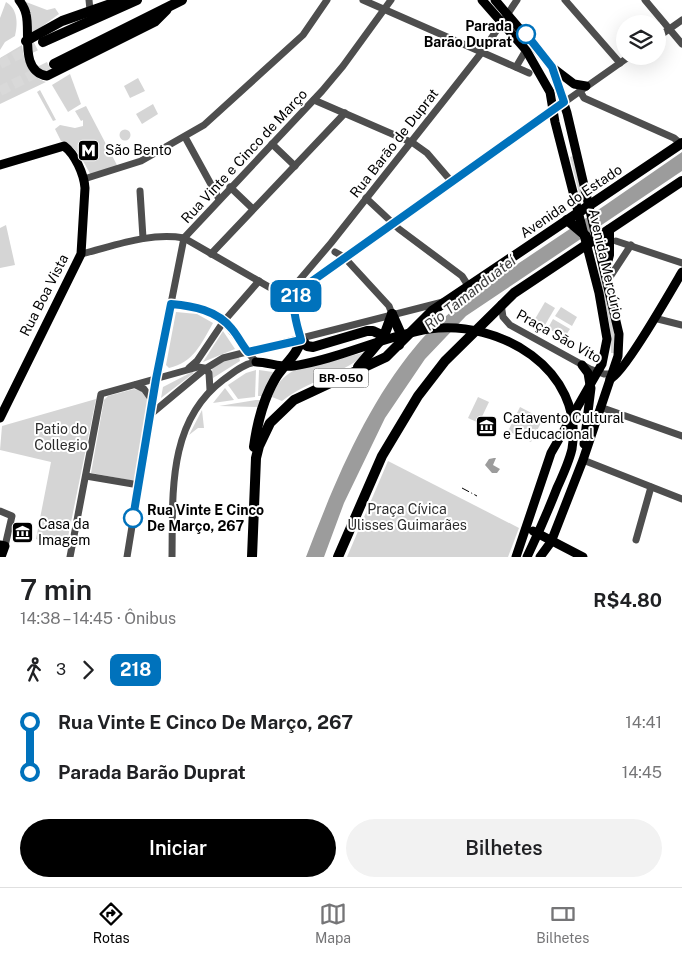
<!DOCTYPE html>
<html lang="pt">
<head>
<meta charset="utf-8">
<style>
	body { margin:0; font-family:"Public Sans",sans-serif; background:#f2f2f2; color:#202124; height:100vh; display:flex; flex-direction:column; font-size:19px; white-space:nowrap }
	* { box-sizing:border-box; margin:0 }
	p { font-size:16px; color:#757577 }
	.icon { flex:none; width:28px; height:28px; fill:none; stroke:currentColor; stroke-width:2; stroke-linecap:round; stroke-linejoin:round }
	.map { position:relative; height:557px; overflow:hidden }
	.panel { display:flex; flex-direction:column; background:#fff; flex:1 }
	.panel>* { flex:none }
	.badge { padding:0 10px; border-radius:8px; font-size:18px; line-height:32px }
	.fabs { position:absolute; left:616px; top:15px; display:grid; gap:10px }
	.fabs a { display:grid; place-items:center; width:50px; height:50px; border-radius:50%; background:#fff; box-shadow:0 5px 20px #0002; font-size:25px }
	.map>.badge { position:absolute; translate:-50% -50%; box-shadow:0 0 0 2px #fff }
	.legs { display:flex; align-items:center; gap:8px; height:55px; padding:0 20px; font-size:16px }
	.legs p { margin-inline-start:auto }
	.overview { display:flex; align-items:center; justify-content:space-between; height:85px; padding:0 20px }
	h1 { font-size:28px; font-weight:600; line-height:38px }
	.action { display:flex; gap:10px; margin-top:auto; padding:10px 20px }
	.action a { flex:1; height:58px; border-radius:30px; background:#000; color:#fff; font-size:20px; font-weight:600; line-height:58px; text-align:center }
	.action a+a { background:#f2f2f2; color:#202124 }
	ul { padding:0 20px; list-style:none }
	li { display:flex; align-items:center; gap:18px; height:50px; font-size:19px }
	li i { display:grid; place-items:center; width:8px; height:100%; margin:0 6px; background:currentColor }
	li i::after { content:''; width:12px; height:12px; margin:-6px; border:4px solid; border-radius:50%; background:#fff }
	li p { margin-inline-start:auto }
	li:first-child i { background:linear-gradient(#0000 50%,currentColor 0) }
	li:last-child i { background:linear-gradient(currentColor 50%,#0000 0) }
	.dock { display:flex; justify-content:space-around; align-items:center; height:70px; border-top:1px solid #e0e0e0; background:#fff; font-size:14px; color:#757577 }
	.dock a { display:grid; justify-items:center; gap:2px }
	.dock .current { color:#000 }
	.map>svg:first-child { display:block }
	.green { fill:#d5d5d5 }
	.water { fill:#9c9c9c }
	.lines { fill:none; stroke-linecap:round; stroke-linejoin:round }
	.highway-tunnel { stroke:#d9d9d9; stroke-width:10; stroke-dasharray:10 5; stroke-linecap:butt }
	.minor { stroke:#4e4e4e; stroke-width:7 }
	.major { stroke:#000; stroke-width:9 }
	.highway { stroke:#000; stroke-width:10 }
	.rail { stroke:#000; stroke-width:1; stroke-dasharray:8 2.5 1 2.5; stroke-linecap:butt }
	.line-1-casing { stroke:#fff; stroke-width:11 }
	.line-1 { stroke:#0072bc; stroke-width:8 }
	.stop-1-dot { fill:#fff; stroke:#0072bc; stroke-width:2.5 }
	.labels { text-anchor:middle; stroke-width:4; stroke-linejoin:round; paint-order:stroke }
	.shield { fill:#fff; stroke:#4c4c4c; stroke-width:1 }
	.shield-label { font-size:12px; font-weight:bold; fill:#000 }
	.stop-label { font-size:14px; font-weight:bold; fill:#000; stroke:#fff; text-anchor:end }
	.street-label { font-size:14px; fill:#000; stroke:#fff }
	.poi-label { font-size:14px; fill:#000; stroke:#fff; text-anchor:start }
	.park-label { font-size:14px; fill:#2c2c2c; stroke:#fff }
	.water-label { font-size:15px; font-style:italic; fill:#3d3d3d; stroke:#fff }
</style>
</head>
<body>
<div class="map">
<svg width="682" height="557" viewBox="0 0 682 557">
	<rect width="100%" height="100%" fill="#fff"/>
	<g class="green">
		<path d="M6,2C18,9 18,24 15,36L5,42L0,50V18Z"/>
		<polygon points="26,2 47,10 55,8 59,14 29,36"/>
		<path d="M22,45C24,62 29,76 46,82L0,104V58Z"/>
		<polygon points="70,74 81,104 68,112 52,85"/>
		<polygon points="138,78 145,91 130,98 124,86"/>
		<polygon points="40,90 56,120 53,121 37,92"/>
		<polygon points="153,104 158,114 142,124 136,114"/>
		<path d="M86,106L118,167L91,175C84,163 76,144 61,141L55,129L60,125L75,128L83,126V120L81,121L75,111Z"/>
		<circle cx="125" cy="135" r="5.5"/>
		<polygon points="573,156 583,196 580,197 570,157"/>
		<polygon points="6,225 15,265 0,268 0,228"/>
		<polygon points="600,267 614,327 614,353 611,353 610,327 598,268"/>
		<polygon points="545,302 555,308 545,325 535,319"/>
		<polygon points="561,307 577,317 572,326 555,316"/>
		<path d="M176,312L197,314L213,323C201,344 194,362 169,368L166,365Z"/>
		<polygon points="553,319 570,329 564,338 548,328"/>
		<polygon points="223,331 235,349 203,362"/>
		<path d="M370,351C344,374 309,380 282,401L272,397C277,383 282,377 295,370Z"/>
		<polygon points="239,357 240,361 213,378 212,368 226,360"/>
		<polygon points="256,370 255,397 238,399 228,385 246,373"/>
		<polygon points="259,370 273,372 263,396 258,396"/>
		<polygon points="192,372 194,373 161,398 163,387"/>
		<polygon points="225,388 234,400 213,403"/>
		<polygon points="134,389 141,391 148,400 135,481 91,473 104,400 108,396"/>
		<polygon points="478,397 489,402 479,423 468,418"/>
		<polygon points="96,399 66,547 36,539 51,462 0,450 2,426"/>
		<polygon points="256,400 262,400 260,407 219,406"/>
		<polygon points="520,407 543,419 531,442 508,431"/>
		<polygon points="202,410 204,428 198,428 189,435"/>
		<polygon points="388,461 519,528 508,557 347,557"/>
	</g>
	<g class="water">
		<path d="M682,152V171L466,316L425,359L385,418L344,503L324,557H306C334,484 365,407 416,346C444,312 494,280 531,255C582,221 632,187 682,152Z"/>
		<polygon points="494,458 496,458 493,465 500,469 497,473 492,473 485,465 489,459"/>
	</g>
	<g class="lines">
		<g class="highway-tunnel">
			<polyline points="0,64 43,42"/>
			<polyline points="0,91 54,64"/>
		</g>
		<g class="minor">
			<polyline points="89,0 90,10"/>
			<polyline points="363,0 529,73"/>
			<polyline points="565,0 620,63"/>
			<polyline points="645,0 682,44"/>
			<polyline points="658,37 682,20"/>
			<polyline points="516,67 526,50"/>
			<polyline points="580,91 584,98 674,138 681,144"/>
			<polyline points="314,100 413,143 427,153 451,181"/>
			<polyline points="185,137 219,199"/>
			<polyline points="272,144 295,166"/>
			<polyline points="84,179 141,161 204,125 303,35 327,0"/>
			<polyline points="230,187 253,209"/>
			<polyline points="140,191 143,238"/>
			<polyline points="366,198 399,229 462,276 469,287"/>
			<polyline points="616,241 682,263"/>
			<polyline points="335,252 344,257 389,306 392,314"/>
			<path d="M81,254C114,246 149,232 184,238L288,298L292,302L301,339"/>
			<polyline points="211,254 345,113"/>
			<polyline points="608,280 631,245"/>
			<polyline points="284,295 296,284 331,243 449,94 482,52 517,0"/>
			<path d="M171,304C227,308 223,325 256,362C243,364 233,373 223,380C167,422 173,494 172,557"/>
			<polyline points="501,304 503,317 510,325 590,369 604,374 616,374"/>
			<polyline points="294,311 297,294 309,282 630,56"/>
			<polyline points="654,318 682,325"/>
			<polyline points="189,368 197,361 224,321 259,281"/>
			<polyline points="136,385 144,389 152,400"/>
			<polyline points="600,407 682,436"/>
			<polyline points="151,414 205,369 223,358 443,302"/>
			<polyline points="583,460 682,499"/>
			<polyline points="86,476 139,485"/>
			<polyline points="0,511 12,516 5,546"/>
			<polyline points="636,540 651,487"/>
			<polyline points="70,557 101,394 198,367 204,368 209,373 210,390"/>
			<polyline points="127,557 156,379 184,238 322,91 343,66 391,0"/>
		</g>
		<g class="major">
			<path d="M19,0C22,4 25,9 26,14C31,32 19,71 47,76L155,22L167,10"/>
			<polyline points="482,0 526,50 550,92 555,122 599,293 607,339 602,364 551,453 516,557"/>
			<polyline points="495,0 552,67 567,113 619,334 618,356 583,460 551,542 540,557"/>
			<polyline points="553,68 574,84 586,86"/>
			<path d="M0,165L64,146C75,154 84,174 85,188L81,254L0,418"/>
			<path d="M256,362C268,362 281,368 293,366C340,359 383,336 429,329C499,319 585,369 572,449C569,462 563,475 557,488C548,511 538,534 527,557"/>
			<polyline points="582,365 588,373 590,385"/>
			<path d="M610,379C623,375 672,289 682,272"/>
			<polyline points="584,444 591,388"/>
			<polyline points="533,531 583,557"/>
			<polyline points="0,545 5,546 1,557"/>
		</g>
		<g class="highway">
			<polyline points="26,41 62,21 122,0"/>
			<polyline points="43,42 137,0"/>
			<polyline points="54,64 182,0"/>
			<polyline points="567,220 586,236"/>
			<polyline points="605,270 609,255 609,230"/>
			<polyline points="392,314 400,332 399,345"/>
			<polyline points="301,339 307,346 313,347 367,331 373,331 384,336"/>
			<polyline points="358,367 384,336 392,314"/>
			<path d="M254,447C257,424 264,398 275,379C283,365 298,355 301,339"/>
			<polyline points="252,557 256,458 259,446 270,423 294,400 386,357 432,311 682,143"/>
			<polyline points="338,557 382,456 418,396 445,361 514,293 682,181"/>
		</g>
		<polyline class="rail" points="462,488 477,496"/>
	</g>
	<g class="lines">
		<defs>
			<path id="line-1" d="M133,518L156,379L171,304C193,306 217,310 232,329C238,336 242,345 248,352L301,340C297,324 288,302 301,289L564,102L552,67L526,34"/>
		</defs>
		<use href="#line-1" class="line-1-casing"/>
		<use href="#line-1" class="line-1"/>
	</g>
	<defs>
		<symbol id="metro-square" viewBox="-11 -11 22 22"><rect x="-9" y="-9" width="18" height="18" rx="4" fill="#000" stroke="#fff"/><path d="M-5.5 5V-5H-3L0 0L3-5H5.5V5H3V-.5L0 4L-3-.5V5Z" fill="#fff"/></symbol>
		<symbol id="museum-square" viewBox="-11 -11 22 22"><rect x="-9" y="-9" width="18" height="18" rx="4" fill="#000" stroke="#fff"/><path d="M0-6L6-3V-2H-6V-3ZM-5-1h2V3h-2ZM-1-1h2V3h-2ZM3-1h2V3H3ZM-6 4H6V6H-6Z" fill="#fff"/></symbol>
	</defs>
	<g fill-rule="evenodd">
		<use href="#metro-square" x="76" y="138" width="25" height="25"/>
		<use href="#museum-square" x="474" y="414" width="25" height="25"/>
		<use href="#museum-square" x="10" y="520" width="25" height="25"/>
	</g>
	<g class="stop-1-dot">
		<circle cx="526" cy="34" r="9"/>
		<circle cx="133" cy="518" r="9"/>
	</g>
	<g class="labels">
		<rect class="shield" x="313.5" y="368.5" width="55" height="19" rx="4"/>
		<g class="shield-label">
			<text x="341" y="382">BR-050</text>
		</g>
		<g class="stop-label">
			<text x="512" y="31">Parada<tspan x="512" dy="16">Barão Duprat</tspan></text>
			<text x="147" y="515" text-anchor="start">Rua Vinte E Cinco<tspan x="147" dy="16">De Março, 267</tspan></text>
		</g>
		<g class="street-label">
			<text transform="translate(394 143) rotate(-52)" y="5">Rua Barão de Duprat</text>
			<text transform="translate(244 156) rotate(-47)" y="5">Rua Vinte e Cinco de Março</text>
			<text transform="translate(571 201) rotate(-34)" y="5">Avenida do Estado</text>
			<text transform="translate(606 264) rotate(77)" y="5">Avenida Mercúrio</text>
			<text transform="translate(44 295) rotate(-63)" y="5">Rua Boa Vista</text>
			<text transform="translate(559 336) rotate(29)" y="5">Praça São Vito</text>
		</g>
		<g class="poi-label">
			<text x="105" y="155">São Bento</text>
			<text x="503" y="423">Catavento Cultural<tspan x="503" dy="16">e Educacional</tspan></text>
			<text x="38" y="529">Casa da<tspan x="38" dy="16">Imagem</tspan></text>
		</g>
		<g class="park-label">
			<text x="61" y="434">Patio do<tspan x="61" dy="16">Collegio</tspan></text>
			<text x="407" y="514">Praça Cívica<tspan x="407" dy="16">Ulisses Guimarães</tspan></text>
		</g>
		<g class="water-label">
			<text transform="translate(470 293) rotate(-38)" y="5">Rio Tamanduateí</text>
		</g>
	</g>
</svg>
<div class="fabs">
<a><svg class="icon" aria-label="layers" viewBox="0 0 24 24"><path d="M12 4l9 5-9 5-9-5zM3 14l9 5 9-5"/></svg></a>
</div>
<b class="badge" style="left:296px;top:296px;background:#0072bc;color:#fff">218</b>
</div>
<section class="panel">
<div class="overview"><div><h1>7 min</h1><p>14:38 – 14:45 · Ônibus</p></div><b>R$4.80</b></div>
<div class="legs"><svg class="icon" aria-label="walk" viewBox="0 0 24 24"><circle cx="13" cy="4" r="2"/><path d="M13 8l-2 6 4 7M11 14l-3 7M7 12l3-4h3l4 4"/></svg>3<svg class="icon" aria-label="forward" viewBox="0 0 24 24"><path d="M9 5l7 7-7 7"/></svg><b class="badge" style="background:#0072bc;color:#fff">218</b></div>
<ul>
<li><i style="color:#0072bc"></i><b>Rua Vinte E Cinco De Março, 267</b><p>14:41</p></li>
<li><i style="color:#0072bc"></i><b>Parada Barão Duprat</b><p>14:45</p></li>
</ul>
<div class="action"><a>Iniciar</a><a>Bilhetes</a></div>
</section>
<nav class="dock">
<a class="current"><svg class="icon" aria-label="directions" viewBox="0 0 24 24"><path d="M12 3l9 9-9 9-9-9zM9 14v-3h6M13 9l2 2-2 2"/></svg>Rotas</a>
<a><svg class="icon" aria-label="map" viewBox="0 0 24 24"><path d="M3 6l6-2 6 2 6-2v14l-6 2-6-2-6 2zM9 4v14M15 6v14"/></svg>Mapa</a>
<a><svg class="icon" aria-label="tickets" viewBox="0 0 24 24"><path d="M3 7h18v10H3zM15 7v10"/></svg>Bilhetes</a>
</nav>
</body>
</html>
